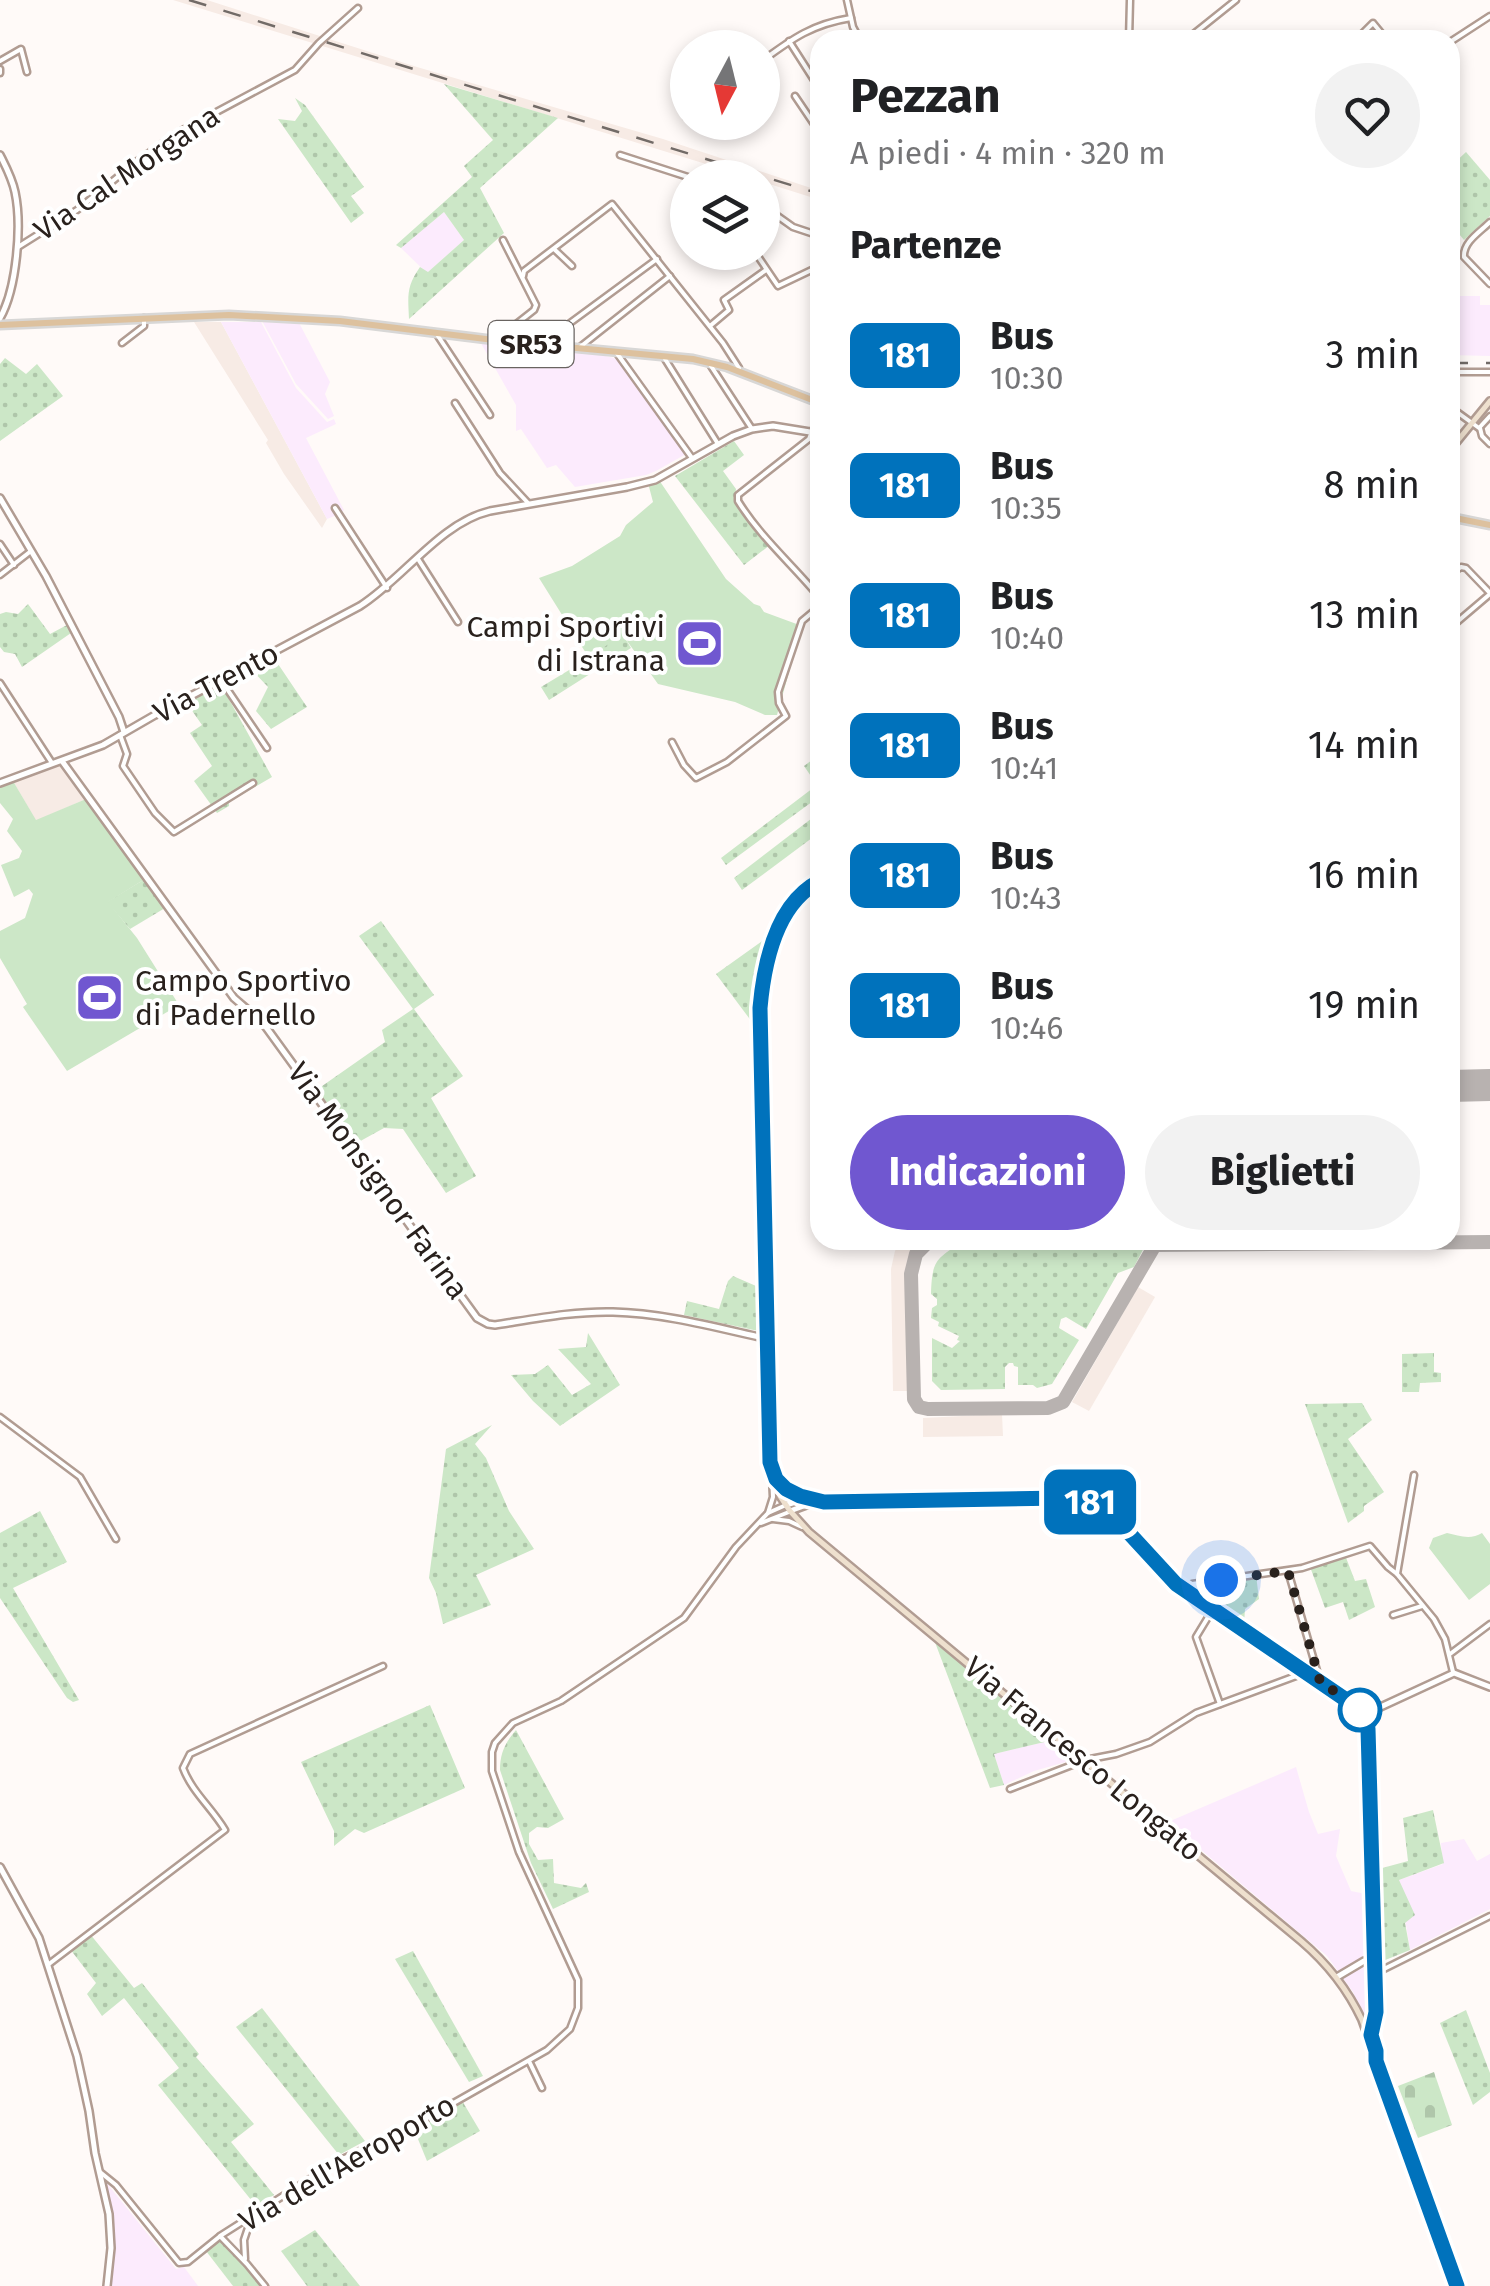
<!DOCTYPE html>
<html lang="it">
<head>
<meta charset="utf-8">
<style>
	body { margin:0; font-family:"Fira Sans",sans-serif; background:#f2f2f2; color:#202124; height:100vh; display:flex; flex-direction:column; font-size:38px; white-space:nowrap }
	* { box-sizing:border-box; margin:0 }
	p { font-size:32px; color:#757577 }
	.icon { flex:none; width:55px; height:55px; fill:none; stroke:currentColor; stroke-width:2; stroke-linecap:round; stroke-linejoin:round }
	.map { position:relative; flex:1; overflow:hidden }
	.details { position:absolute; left:810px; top:30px; width:650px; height:1220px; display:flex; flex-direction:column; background:#fff; border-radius:30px; box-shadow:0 5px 15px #0003 }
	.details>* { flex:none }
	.badge { padding:0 20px; border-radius:15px; font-size:35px; line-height:65px }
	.needle { width:65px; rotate:187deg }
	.fabs { position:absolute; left:670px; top:30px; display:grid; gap:20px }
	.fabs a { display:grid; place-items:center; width:110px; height:110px; border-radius:50%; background:#fff; box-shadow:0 5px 15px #0003; font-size:50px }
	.you { position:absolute; width:50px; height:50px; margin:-25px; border:8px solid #fff; border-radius:50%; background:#1a73e8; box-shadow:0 0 0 15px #1a73e833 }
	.map>.badge { position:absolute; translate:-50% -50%; box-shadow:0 0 0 5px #fff }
	h2 { padding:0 40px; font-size:38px; line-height:90px }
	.round { display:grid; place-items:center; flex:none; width:105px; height:105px; border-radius:52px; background:#f2f2f2 }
	.head { display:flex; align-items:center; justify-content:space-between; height:170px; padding:0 40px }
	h1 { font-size:48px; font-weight:700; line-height:75px }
	.cta { display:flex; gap:20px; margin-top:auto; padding:20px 40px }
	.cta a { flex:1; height:115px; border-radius:60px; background:#7057d0; color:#fff; font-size:40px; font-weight:700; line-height:115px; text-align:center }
	.cta a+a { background:#f2f2f2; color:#202124 }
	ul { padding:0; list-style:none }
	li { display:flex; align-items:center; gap:30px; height:130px; padding:0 40px }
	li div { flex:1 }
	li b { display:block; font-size:38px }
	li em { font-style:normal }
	li .badge { min-width:110px; font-weight:700; text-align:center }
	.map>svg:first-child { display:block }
	.built { fill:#f7ebe5 }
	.industrial { fill:#fcebfd }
	.green { fill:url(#green-dots) }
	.cemetery { fill:url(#cemetery-stones) }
	.pitch { fill:#cce7c7 }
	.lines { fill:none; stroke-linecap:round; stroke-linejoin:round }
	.taxiway { stroke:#b8b2b0; stroke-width:14 }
	.runway { stroke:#b8b2b0; stroke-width:32 }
	.minor-casing { stroke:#b19c92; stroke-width:9 }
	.tertiary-casing { stroke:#b19c92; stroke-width:10 }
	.secondary-casing { stroke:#b19c92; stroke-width:10 }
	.primary-casing { stroke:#d8d7d6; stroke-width:11 }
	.minor { stroke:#fff; stroke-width:4 }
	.tertiary { stroke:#fff; stroke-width:5 }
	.secondary { stroke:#eee0ce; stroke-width:5 }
	.primary { stroke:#ddc19e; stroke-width:6 }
	.rail { stroke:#726b67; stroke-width:2.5; stroke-dasharray:18 18; stroke-linecap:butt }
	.line-casing { stroke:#fff; stroke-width:22 }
	.line { stroke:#0072bc; stroke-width:15 }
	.walk { stroke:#29211d; stroke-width:10; stroke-dasharray:0 18 }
	.stop-dot { fill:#fff; stroke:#0072bc; stroke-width:5 }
	.labels { text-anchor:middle; stroke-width:8; stroke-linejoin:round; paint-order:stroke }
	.shield { fill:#fff; stroke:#696461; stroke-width:2.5 }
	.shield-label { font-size:28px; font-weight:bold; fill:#29211d }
	.street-label { font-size:30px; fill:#29211d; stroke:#fff }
	.poi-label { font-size:30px; fill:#29211d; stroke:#fff; text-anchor:end }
</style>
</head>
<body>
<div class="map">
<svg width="1490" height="2286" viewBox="0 0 1490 2286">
	<defs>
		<pattern id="green-dots" width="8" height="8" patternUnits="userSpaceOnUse" patternTransform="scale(2.5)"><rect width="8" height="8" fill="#cce7c7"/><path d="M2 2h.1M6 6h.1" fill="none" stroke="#afc6aa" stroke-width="1.8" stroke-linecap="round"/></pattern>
		<pattern id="cemetery-stones" width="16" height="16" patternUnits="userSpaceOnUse" patternTransform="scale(2.5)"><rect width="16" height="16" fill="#cce7c7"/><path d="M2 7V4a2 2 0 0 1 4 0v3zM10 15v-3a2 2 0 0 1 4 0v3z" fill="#afc6aa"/></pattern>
	</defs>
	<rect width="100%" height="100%" fill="#fffaf8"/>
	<g class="built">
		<polygon points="173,0 207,0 417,67 663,139 820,191 820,200 763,182 762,178 748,177"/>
		<polygon points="194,322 221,322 327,519 322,528 284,474 266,443 268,440"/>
		<polygon points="60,764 86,799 36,821 13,781"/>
		<polygon points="901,1240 918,1240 911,1248 907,1274 908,1391 893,1391 891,1269 895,1251"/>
		<polygon points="1138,1287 1155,1297 1089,1411 1072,1402"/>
		<polygon points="1002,1414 1003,1436 923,1437 923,1418"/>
	</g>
	<g class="industrial">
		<polygon points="444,212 464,240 427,273 401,248"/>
		<polygon points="1450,296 1480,296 1480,305 1490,305 1490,356 1450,355"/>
		<polygon points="244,313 296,317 330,382 325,394 334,416 328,419 296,384 261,319 221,318"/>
		<polygon points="221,322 261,322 296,388 327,422 334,419 336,424 306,438 344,510 337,515 327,519"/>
		<polygon points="478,338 577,349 618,359 686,454 656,471 646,475 575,487 556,465 547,468 521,429 516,431 516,405"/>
		<polygon points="1053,1740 1076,1759 1034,1771 1004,1785 994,1754"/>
		<polygon points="1296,1767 1309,1812 1318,1834 1340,1829 1336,1856 1351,1891 1366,1894 1364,1910 1367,2016 1363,2017 1353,1992 1327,1956 1168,1822"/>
		<polygon points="1464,1839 1477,1861 1490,1854 1490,1909 1410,1950 1399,1880 1443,1864 1441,1843"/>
		<polygon points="105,2181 176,2269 184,2267 198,2286 108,2286 114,2225"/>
	</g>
	<g class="green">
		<path d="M444,84L558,118L480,188L504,233L409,319C408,296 406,287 420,267L428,272L464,240L444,212L401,248L396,245L472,177L464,166L493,140Z"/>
		<polygon points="295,98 305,105 364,187 351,196 364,213 351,223 278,119 295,121 302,111"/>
		<polygon points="1466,152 1490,180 1490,216 1464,240 1450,223 1450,167"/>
		<polygon points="5,358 26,374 37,364 63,396 0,441 0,364"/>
		<path d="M734,441L744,455L723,471L736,489C733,509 758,530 770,545L744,565L675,476Z"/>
		<polygon points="28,604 50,634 67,625 71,633 22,667 15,654 4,652 0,647 0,614 6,612 18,614"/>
		<polygon points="622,633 631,648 549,700 541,687 589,658"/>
		<polygon points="272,655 307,707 271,729 256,711 268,687 249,667"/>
		<polygon points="220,683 272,777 229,802 229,806 217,813 194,781 212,766 190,733 202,725 186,702"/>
		<polygon points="820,754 820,796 726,865 721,858 817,785 804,766"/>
		<polygon points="820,812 820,832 742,890 734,878"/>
		<polygon points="145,879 165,908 130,929 107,902"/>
		<polygon points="381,921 434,995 414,1009 463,1076 431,1098 476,1176 446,1193 403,1129 384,1128 355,1144 315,1091 385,1042 382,1030 413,1009 359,936"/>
		<polygon points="768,937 760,961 758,1030 716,974"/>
		<path d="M965,1240H1148L1134,1267L1118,1273L1086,1329L1066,1317L1061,1319L1059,1328L1079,1340L1052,1384L1037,1388L1033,1385H1018V1367L1014,1366L1013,1363H1009L1005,1367V1389L941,1390L932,1381V1338L952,1348L960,1341L957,1340L959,1336L938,1326L939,1322L931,1318L932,1308L937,1305V1299L931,1294C932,1258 937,1259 965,1240Z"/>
		<polygon points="733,1276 763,1289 763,1332 684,1315 687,1301 719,1309 728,1281"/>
		<polygon points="588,1333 620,1385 560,1426 533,1401 511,1375 535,1374 548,1365 572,1395 591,1384 558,1349 586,1347"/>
		<polygon points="1434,1353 1434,1372 1441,1373 1441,1382 1420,1383 1419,1392 1402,1392 1402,1354"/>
		<polygon points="1362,1403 1372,1420 1348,1439 1384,1492 1364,1506 1364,1511 1348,1523 1305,1404"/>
		<polygon points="492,1425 475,1444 486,1458 509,1511 534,1549 476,1575 491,1605 443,1624 436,1593 429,1578 446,1449"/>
		<polygon points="40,1511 67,1562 13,1588 79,1700 73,1702 67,1698 0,1598 0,1533"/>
		<polygon points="1345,1555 1355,1581 1366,1579 1375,1607 1349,1620 1343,1602 1325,1608 1309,1564"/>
		<polygon points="1256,1575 1259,1599 1245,1609 1244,1624 1189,1586"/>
		<polygon points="933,1637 1053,1740 994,1754 1004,1785 990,1788"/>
		<polygon points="430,1705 465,1788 364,1833 355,1829 334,1846 334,1831 301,1762"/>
		<path d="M516,1730L564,1819L548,1828L537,1827L529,1833V1844L538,1860L553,1859L554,1883L581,1888L586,1883L589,1892L553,1909L531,1863L500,1770C500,1753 505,1743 516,1730Z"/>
		<polygon points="1433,1810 1444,1863 1399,1880 1415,1915 1405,1923 1410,1950 1373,1965 1372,1911 1375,1870 1408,1861 1403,1818"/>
		<polygon points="90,1934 134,1988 142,1983 199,2054 196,2057 254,2124 231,2142 274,2195 256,2206 158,2085 179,2068 124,1998 102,2016 87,1994 96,1983 70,1949"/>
		<polygon points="413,1951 483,2076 469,2082 395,1959"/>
		<polygon points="262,2008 365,2141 339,2155 236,2027"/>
		<polygon points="1466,2010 1490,2073 1490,2092 1473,2105 1440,2023"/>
		<polygon points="461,2099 480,2131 427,2161 413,2127"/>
		<polygon points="315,2230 360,2286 307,2286 281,2251"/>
		<polygon points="223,2238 270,2286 233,2286 206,2251"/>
	</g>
	<polygon class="cemetery" points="1434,2072 1452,2125 1418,2138 1398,2086"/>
	<g class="pitch">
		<polygon points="659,480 726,579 754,604 760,606 764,612 802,626 777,715 765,715 735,702 658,684 622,634 589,658 539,578 572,566 620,536 626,525 653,502 648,483"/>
		<polygon points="13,781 36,820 86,799 145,879 108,902 137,938 179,1005 67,1071 23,1007 27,1004 0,958 0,931 25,918 33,894 29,889 14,897 1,865 19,858 22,851 7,831 13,819 0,803 0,788"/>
		<path d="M1447,1533C1459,1536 1471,1540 1482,1533L1490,1544V1584L1469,1600L1429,1548L1433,1538Z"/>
	</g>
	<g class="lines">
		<g class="taxiway">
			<polyline points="930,1240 916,1254 911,1274 914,1399 919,1407 928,1409 1048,1408 1063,1402 1155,1245"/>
			<polyline points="1154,1240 1155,1245 1490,1242"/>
		</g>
		<polyline class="runway" points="1450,1086 1490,1085"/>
		<defs>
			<g id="minor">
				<polyline points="847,0 853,27 860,40"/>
				<polyline points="1129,40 1130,0"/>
				<polyline points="1186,40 1236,0"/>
				<polyline points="1356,40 1373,23 1387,40"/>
				<polyline points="789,41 814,80"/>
				<polyline points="1450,42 1490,16"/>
				<polyline points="0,61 21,49 27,72"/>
				<path d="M762,61C793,38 813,24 851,18"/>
				<polyline points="0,69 0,73"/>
				<polyline points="795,96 820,133"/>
				<polyline points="686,117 688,116"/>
				<polyline points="620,155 691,178"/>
				<polyline points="688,202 685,209 688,214"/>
				<polyline points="762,205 793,227 820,236"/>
				<path d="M1490,222C1480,232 1463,242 1464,257L1490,284"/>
				<polyline points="18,247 77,210 136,162 179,132 295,70 319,43 358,8"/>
				<polyline points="554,249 572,266"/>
				<polyline points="755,252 778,286 820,266"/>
				<polyline points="523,276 524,271 612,204 723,343 739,368 738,371"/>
				<polyline points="710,326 729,310 724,300 766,270"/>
				<polyline points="438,336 490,415"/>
				<polyline points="502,341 506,332 534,310 536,305 503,240"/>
				<polyline points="122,343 144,326 144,318"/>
				<polyline points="548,345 551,337 657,259"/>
				<polyline points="580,347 670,276"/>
				<polyline points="616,352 692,458"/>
				<polyline points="665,359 718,444"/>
				<polyline points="711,366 752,429"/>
				<polyline points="1450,372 1490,372"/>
				<polyline points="455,403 500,473 529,504"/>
				<polyline points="1450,407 1479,428 1490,416"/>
				<polyline points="1480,428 1482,436 1490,444"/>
				<path d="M811,434L809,439L738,495V501C761,538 793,565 820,598"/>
				<polyline points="335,508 387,588"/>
				<polyline points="0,544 14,565"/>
				<polyline points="418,559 458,622"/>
				<polyline points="1450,574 1461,567 1466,568 1490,593"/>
				<polyline points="0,575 31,551"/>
				<polyline points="1450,628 1490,594"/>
				<polyline points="221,680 267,748"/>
				<polyline points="0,683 52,763"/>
				<polyline points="120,735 127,754 123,766 155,813 174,832 253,783"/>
				<polyline points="672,742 684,765 696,778 727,762 786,716 779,703 778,692 802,621 820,606"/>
				<polyline points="0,1417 80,1477 116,1539"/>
				<polyline points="1414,1475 1397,1574 1434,1619 1445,1639 1453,1672"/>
				<polyline points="768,1513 786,1505"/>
				<polyline points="773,1519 789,1521 802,1527"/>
				<polyline points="761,1523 789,1512"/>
				<polyline points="1288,1571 1320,1681"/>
				<polyline points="1184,1588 1192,1584 1302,1568 1370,1546 1388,1567 1397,1574"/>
				<polyline points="1213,1609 1196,1637 1220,1704"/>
				<polyline points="1393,1615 1422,1606"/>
				<polyline points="1450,1654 1490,1624"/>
				<polyline points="1010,1789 1085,1760 1116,1754 1150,1742 1196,1713 1304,1673"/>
				<path d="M49,1964L225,1830C212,1808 192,1792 183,1768L190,1754L383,1666"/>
				<polyline points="1374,1974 1490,1916"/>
				<polyline points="529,2061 542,2088"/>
				<polyline points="100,2172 116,2185 179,2263 188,2262 219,2237"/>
				<polyline points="245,2259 244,2240 252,2216"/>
				<polyline points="265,2286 247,2264 220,2236 338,2161 413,2126 547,2050 570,2029 578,2008 578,1980 519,1852 492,1771 492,1752 495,1743 513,1723 561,1701 684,1618 736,1547 768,1513 773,1497 772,1476"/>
			</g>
			<g id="tertiary">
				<path d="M0,155C6,167 12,178 15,192C22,225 17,288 0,318"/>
				<polyline points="0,498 46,576 119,717 124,732"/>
				<path d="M62,761L234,998L263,1023L477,1318L488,1324L495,1325C534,1319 574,1311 613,1312C664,1313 718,1328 768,1339"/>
				<path d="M0,783L103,745L155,715L360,606C404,578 440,523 490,511L627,487L655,480L733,436L752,429L773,426L810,432L820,430"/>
				<polyline points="775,1477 786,1489 816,1500"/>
				<polyline points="786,1505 805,1499"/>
				<polyline points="790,1511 809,1504 824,1501 1061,1498 1092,1502 1106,1508 1176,1584 1363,1710 1374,1710 1454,1673 1490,1687"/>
				<polyline points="0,1867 39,1938 77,2056 89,2111 95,2153 109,2214 111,2248 107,2286"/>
				<polyline points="1337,1977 1364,1961 1374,1961"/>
				<path d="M1377,2058L1371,2035L1376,2012L1368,1760C1368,1741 1366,1724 1378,1709"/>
			</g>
			<g id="secondary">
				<polyline points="1450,450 1490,401"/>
				<path d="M820,881C776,903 764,963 760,1008L770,1463L780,1496L790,1511L809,1532L1301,1941C1328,1964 1347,1988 1362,2020L1457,2286"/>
			</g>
			<g id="primary">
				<polyline points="0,325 229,315 340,321 502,341 693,359 727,367 820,403"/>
				<polyline points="1450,517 1490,525"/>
			</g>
		</defs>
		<use href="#minor" class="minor-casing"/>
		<use href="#tertiary" class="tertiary-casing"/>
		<use href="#secondary" class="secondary-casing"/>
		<use href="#primary" class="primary-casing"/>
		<use href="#minor" class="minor"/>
		<use href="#tertiary" class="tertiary"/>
		<use href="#secondary" class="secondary"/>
		<use href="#primary" class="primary"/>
		<g class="rail">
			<polyline points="189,0 820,194"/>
			<polyline points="1450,363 1490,363"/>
		</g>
	</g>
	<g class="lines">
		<defs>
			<path id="line" d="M820,881C776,903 764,963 760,1008L770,1462L776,1479L786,1489L800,1496L824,1502L1062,1498L1092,1502L1106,1508L1176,1584L1358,1708L1366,1718L1368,1729L1376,2012L1371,2035L1376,2051V2061L1457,2286"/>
		</defs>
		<use href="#line" class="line-casing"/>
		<use href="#line" class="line"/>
		<polyline class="walk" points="1221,1580 1288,1571 1320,1681 1360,1710"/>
	</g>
	<defs>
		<symbol id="stadium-square" viewBox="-11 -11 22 22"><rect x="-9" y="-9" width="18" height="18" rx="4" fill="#7057d0" stroke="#fff"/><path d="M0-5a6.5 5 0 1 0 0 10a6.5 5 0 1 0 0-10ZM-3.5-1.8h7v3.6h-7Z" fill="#fff"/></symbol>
	</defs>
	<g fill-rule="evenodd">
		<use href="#stadium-square" x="672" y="616" width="55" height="55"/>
		<use href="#stadium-square" x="72" y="970" width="55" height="55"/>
	</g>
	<circle class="stop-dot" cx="1360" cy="1710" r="20"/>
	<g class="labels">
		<rect class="shield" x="488.5" y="321" width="85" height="46" rx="8"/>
		<g class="shield-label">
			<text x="531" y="354">SR53</text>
		</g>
		<g class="street-label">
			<text transform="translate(127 173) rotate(-34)" y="10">Via Cal Morgana</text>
			<text transform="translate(216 683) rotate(-28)" y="10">Via Trento</text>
			<text transform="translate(378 1181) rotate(54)" y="10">Via Monsignor Farina</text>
			<text transform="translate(1083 1759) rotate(40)" y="10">Via Francesco Longato</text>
			<text transform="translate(347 2163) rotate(-30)" y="10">Via dell'Aeroporto</text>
		</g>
		<g class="poi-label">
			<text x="665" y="637">Campi Sportivi<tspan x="665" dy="34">di Istrana</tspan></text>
			<text x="135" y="991" text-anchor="start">Campo Sportivo<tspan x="135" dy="34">di Padernello</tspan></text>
		</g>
	</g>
</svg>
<div class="fabs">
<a><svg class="needle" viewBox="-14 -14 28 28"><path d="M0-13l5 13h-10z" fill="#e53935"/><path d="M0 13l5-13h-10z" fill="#757577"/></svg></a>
<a><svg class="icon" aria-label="layers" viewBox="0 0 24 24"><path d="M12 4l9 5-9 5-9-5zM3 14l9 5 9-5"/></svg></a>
</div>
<div class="you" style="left:1221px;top:1580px"></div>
<b class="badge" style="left:1090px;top:1502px;background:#0072bc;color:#fff">181</b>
<section class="details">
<div class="head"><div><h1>Pezzan</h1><p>A piedi · 4 min · 320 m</p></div><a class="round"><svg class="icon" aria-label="heart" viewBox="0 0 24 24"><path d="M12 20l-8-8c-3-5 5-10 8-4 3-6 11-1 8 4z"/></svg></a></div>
<h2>Partenze</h2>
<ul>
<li><span class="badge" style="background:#0072bc;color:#fff">181</span><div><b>Bus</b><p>10:30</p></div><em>3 min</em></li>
<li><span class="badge" style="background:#0072bc;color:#fff">181</span><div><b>Bus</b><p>10:35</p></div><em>8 min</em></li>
<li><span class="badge" style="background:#0072bc;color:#fff">181</span><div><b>Bus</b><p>10:40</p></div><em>13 min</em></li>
<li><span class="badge" style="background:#0072bc;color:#fff">181</span><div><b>Bus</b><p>10:41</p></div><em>14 min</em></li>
<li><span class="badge" style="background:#0072bc;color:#fff">181</span><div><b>Bus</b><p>10:43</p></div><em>16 min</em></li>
<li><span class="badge" style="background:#0072bc;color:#fff">181</span><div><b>Bus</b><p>10:46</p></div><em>19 min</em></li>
</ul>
<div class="cta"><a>Indicazioni</a><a>Biglietti</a></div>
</section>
</div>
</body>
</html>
